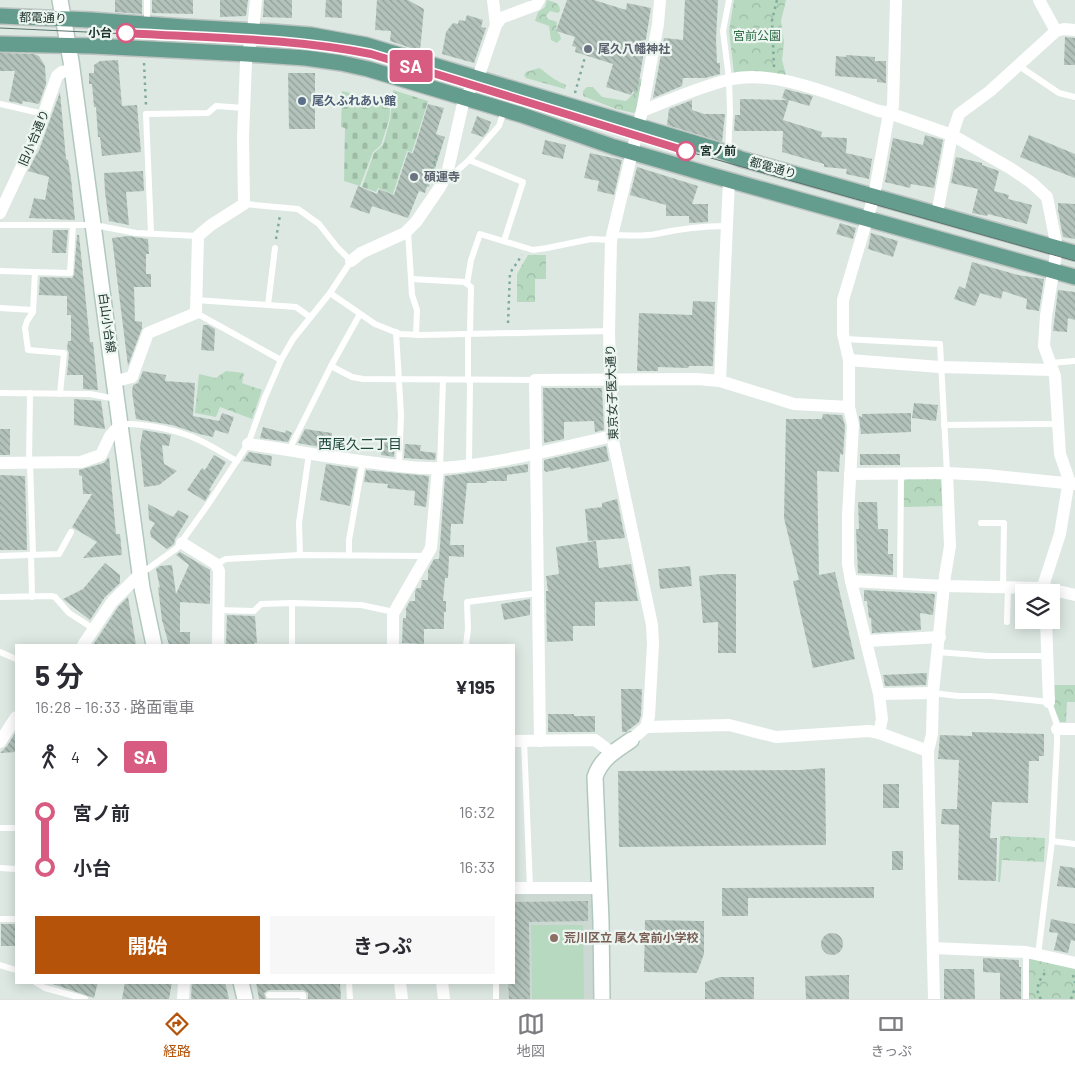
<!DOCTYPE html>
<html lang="ja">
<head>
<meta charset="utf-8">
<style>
	body { margin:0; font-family:Barlow,"Noto Sans JP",sans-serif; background:#f7f7f7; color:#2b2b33; height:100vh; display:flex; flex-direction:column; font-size:19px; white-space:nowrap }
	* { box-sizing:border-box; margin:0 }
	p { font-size:16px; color:#7c7c81 }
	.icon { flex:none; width:28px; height:28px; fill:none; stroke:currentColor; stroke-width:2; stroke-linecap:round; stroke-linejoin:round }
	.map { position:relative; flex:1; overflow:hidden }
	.side { position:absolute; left:15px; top:644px; width:500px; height:340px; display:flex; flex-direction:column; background:#fff; border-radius:0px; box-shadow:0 2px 12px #0003 }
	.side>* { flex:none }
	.badge { padding:0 10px; border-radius:4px; font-size:18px; line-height:32px }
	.fabs { position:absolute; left:1015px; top:584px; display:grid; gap:10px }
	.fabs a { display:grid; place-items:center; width:45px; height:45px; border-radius:0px; background:#fff; box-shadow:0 2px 12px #0003; font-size:25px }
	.map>.badge { position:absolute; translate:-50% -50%; box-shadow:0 0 0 2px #fff }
	.legs { display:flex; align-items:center; gap:8px; height:55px; padding:0 20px; font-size:16px }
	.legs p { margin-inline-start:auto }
	.overview { display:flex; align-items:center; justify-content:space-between; height:85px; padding:0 20px }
	h1 { font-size:28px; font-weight:700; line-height:38px }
	.cta { display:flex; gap:10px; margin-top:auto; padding:10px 20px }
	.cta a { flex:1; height:58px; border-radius:0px; background:#b45309; color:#fff; font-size:20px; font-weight:700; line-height:58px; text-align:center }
	.cta a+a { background:#f7f7f7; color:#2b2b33 }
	ul { padding:0 20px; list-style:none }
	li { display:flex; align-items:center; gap:18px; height:55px; font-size:19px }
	li i { display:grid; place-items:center; width:8px; height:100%; margin:0 6px; background:currentColor }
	li i::after { content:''; width:12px; height:12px; margin:-6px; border:4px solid; border-radius:50%; background:#fff }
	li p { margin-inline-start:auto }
	li:first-child i { background:linear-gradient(#0000 50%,currentColor 0) }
	li:last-child i { background:linear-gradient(currentColor 50%,#0000 0) }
	.tab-bar { display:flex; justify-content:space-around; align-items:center; height:70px; border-top:1px solid #e1e1e2; background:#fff; font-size:14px; color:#7c7c81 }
	.tab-bar a { display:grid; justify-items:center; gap:2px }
	.tab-bar .current { color:#b45309 }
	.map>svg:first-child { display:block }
	.built { fill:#ccd8d2 }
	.forest { fill:url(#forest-crowns) }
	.cemetery { fill:url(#cemetery-stones) }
	.pitch { fill:#b7d9c0 }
	.building { fill:url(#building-back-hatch) }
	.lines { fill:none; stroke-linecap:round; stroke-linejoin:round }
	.secondary-casing { stroke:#b1c8bf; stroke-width:18 }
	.primary-casing { stroke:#bcc3c1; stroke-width:18 }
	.path { stroke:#7fab9d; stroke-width:2.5; stroke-dasharray:2.5 4; stroke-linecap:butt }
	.lane { stroke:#fff; stroke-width:6 }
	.street { stroke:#fff; stroke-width:12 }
	.secondary { stroke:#fff; stroke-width:15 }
	.primary { stroke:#649c8d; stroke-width:15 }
	.tram { stroke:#5a736c; stroke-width:1 }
	.line-1-casing { stroke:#fff; stroke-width:11 }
	.line-1 { stroke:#d85b81; stroke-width:8 }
	.stop-1-dot { fill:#fff; stroke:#d85b81; stroke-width:2.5 }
	.worship-dot { fill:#6b7280; stroke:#edf5f1; stroke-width:2 }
	.service-dot { fill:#5c6f8a; stroke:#edf5f1; stroke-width:2 }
	.education-dot { fill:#8d6e63; stroke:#edf5f1; stroke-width:2 }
	.labels { text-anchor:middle; stroke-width:4.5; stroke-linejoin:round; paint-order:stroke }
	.street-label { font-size:12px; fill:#203731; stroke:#edf5f1 }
	.stop-label { font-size:12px; font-weight:bold; fill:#203731; stroke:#edf5f1; text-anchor:end }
	.park-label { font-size:12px; fill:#2d6b45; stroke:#edf5f1 }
	.worship-label { font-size:12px; font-weight:bold; fill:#5b616d; stroke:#edf5f1; text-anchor:start }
	.service-label { font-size:12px; font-weight:bold; fill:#4e5e75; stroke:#edf5f1; text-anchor:start }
	.education-label { font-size:12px; font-weight:bold; fill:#785e54; stroke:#edf5f1; text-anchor:start }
	.neighbourhood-label { font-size:14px; fill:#1e473d; stroke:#edf5f1 }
</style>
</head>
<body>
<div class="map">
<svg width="1075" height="999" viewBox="0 0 1075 999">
	<defs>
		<pattern id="forest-crowns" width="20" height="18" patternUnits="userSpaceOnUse" patternTransform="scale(1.25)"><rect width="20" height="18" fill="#b7d9c0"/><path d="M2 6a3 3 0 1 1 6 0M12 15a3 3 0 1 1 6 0" fill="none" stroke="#9dbba5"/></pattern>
		<pattern id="cemetery-stones" width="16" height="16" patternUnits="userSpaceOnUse" patternTransform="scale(1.25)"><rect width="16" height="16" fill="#b7d9c0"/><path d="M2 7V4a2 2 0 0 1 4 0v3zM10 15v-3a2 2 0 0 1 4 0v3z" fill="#9dbba5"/></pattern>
		<pattern id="building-back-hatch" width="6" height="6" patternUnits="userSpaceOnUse" patternTransform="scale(1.25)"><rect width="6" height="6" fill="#b3c3bc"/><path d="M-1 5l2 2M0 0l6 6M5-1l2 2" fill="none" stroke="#919f99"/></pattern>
	</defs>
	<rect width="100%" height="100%" fill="#dde8e3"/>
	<polygon class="built" points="514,891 593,894 595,999 499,999 499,983 514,982"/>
	<g class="forest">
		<path d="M547,0C554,2 560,3 560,11L558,13L550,11L546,16L548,19L557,22L556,30L560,35L561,39L557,43L551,40L549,26L535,21L538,12L545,7Z"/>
		<polygon points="734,0 786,0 781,21 784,42 782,60 786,75 734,73 729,31"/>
		<path d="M539,68C546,72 551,78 558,81C560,83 563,83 566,85L565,89L526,78L524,75L526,72Z"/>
		<path d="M638,79H641C645,88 640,107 634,113L616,109L583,96V91L587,87H593L602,97L626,101L633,94Z"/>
		<polygon points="528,255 546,255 546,279 535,279 535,302 517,302 517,274"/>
		<polygon points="226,371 244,373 242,383 262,390 252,419 220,407 216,417 195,413 199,374 216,378"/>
		<polygon points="943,475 945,506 904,507 903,482 909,476"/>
		<polygon points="1054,685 1075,685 1075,702 1067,702 1066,722 1060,722 1053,705"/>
		<polygon points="1000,836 1045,838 1044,862 1002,860 1000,882 998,882"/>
		<polygon points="1027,957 1075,967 1075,999 1028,999"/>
	</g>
	<g class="cemetery">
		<polygon points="393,90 428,101 412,152 407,151 393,194 378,188 376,192 362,187 374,153 383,145 390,120"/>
		<polygon points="342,91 351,93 351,100 369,101 369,95 391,101 389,120 381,145 373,152 360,186 344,181 345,128 341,127"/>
	</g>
	<polygon class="pitch" points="531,925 583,925 584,999 532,999"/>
	<g class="building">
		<polygon points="115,0 142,0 142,14 115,12"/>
		<polygon points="152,0 193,0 193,14 152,13"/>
		<polygon points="220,0 248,0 246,16 220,17"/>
		<polygon points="264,0 292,0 292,18 263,17"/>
		<polygon points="326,0 342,0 342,18 325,17"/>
		<polygon points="377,0 408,0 424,9 420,51 390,41 391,31 375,30"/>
		<polygon points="567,0 594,0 626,10 627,3 651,8 637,94 633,91 631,95 606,87 613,64 575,52 576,47 572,46 575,37 556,31"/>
		<polygon points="685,0 718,0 716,39 717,63 720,63 720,74 705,78 683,78 682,86 653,98 664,38 683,40"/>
		<polygon points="467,15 483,20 481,27 486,28 474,63 442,54 446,32 453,23 458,24 459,20 465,21"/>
		<polygon points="1065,37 1075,38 1075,65 1064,65"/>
		<polygon points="0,53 34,54 39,56 45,66 46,84 39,104 23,101 22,104 9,101 15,71 0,71"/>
		<polygon points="846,55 875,57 875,61 886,61 886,83 877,82 877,79 835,76 836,56 846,57"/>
		<polygon points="118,60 122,106 137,105 141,152 102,156 100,137 98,137 96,107 94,107 92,84 89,84 89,73 94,73 94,65 100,61"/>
		<polygon points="288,73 315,73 315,129 289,129"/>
		<polygon points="785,89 813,96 809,106 789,100 783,120 822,132 821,137 847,138 846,153 872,159 869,179 846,174 847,169 824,167 824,164 782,152 783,131 734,131 735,115 740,115 740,99 787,100 782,98"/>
		<polygon points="60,92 66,159 68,160 71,178 75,220 29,218 34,198 45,200 49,177 28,171 37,153 38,153"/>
		<polygon points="692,100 692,110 704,114 725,114 722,142 667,125 669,109"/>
		<polygon points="428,104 444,108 436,134 445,137 429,187 427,186 425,193 419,191 408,218 372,206 369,214 350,207 358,186 377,194 379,189 394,195 408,152 413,153"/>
		<polygon points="477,116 491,122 488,131 483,137 471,133"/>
		<polygon points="925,135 943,140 934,188 911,184 910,188 885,182 893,138 923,145"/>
		<polygon points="1029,135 1075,154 1075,178 1020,157"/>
		<polygon points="545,140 566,145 563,159 542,154"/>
		<polygon points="590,153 622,160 614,195 597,191 599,181 584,178"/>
		<polygon points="956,157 982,163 982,165 999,171 994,191 1009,195 1008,199 1032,205 1027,224 988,214 987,216 972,213 978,189 951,183"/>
		<polygon points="637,167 698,186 692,204 708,204 708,222 689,223 689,216 666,216 666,205 630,195"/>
		<polygon points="143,171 144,191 126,192 129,225 109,221 105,192 104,173"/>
		<polygon points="1058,203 1075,204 1075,239 1063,237 1058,210"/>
		<polygon points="840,223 856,228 853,239 836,234"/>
		<polygon points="53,230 68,230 66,253 52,253"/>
		<polygon points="871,233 898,241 893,257 868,249"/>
		<polygon points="77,235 79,235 90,342 93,342 98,390 83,389 83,375 67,375 69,353 67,349 68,341 71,341 71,315 67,315 67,296 39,295 40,277 72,278 74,275"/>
		<polygon points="128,236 148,239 149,254 146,254 146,274 151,274 151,287 134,287 135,321 142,322 142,328 128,366 112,238"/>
		<polygon points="972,262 1018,275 1044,279 1039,311 1026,309 1027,299 1003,291 1001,299 980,293 975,306 954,299 959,286 965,289"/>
		<polygon points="1058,290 1075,292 1075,320 1068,318 1067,332 1053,331"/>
		<polygon points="693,301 715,302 713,366 689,366 688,368 658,367 658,371 637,371 639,313 692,315"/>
		<polygon points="203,325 208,325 215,329 214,351 201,350"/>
		<polygon points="143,371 166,375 165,381 195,383 193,416 219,421 222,413 234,417 228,434 215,430 213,437 199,434 172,425 136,419 132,392 133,385 138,383"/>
		<polygon points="543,388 602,388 604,430 595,432 594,421 564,422 564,439 544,443"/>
		<polygon points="74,399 101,401 105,429 74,425"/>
		<polygon points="914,403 938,405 936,421 912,418"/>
		<polygon points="911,413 911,432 861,434 859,416 862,417 862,414"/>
		<polygon points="823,414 842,415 845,426 843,455 840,454 839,472 817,471 819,575 835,572 855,659 813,668 793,581 799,580 784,518 786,419 822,419"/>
		<polygon points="263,427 285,433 286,430 292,433 288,442 260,438"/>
		<rect x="0" y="429" width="10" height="26"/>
		<polygon points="305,429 332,433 331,449 298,443"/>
		<polygon points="143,430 171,435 169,446 162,445 164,464 177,471 159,485 144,487 140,446"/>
		<polygon points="382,442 395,443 394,457 381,455"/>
		<polygon points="405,444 421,445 420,451 436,453 435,460 404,458"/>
		<polygon points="606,446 609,461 571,469 570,467 546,472 544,470 544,460"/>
		<polygon points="249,452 272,456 271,466 243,461"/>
		<rect x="860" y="454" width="40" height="11"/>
		<polygon points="214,455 226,462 209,490 211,491 205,501 187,490 202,468 205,470"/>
		<polygon points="109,457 116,534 120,534 122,555 83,558 97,542 72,527 92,494 83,494 82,476 79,475 79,470 104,463"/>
		<polygon points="326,464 357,469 350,506 320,500"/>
		<polygon points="528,464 528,472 507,475 507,481 487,481 487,483 467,483 463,524 451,524 450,545 464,545 464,557 449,556 448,578 445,578 443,601 446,601 446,612 444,612 444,629 424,629 424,644 402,643 403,618 406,618 406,608 410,601 415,601 415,591 417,588 421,588 422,580 428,580 428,570 434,559 439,559 445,476 485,471"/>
		<polygon points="366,470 429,476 426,507 414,505 415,491 387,488 388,484 364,482"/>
		<polygon points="0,475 25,476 27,550 0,550"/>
		<polygon points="617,499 625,538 588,541 585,509 602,507 602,503"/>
		<polygon points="858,502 877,502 878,529 888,529 888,554 893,554 893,575 858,573 856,529 859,529"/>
		<polygon points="148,504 173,517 178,510 189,516 175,539 174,544 167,549 151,537 150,531 155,523 149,520"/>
		<polygon points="596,541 599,568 631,564 638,601 595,602 595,626 573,626 573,641 547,642 546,596 546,591 548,591 546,576 559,574 556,547"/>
		<polygon points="180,552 210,570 210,604 180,602 180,632 190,632 190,645 169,645 162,620 158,587 160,588 156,569 160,566 172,565 176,594 189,565 176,555"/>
		<polygon points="105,563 120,575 120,583 105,597 90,620 63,599 83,589"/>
		<polygon points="690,566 692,586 660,589 658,569"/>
		<polygon points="720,574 736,574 736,653 718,653 718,622 703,623 699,576"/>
		<polygon points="864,590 935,594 933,615 920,613 921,630 872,633 871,618 869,618 867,601 864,601"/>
		<polygon points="128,597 136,645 93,645 118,607"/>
		<polygon points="530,599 530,615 504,620 501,604"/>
		<polygon points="227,615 255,616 257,643 254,643 254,645 226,645"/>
		<polygon points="927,673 926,685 885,686 883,675"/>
		<polygon points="621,689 642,689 641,715 639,722 626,732 622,732"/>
		<polygon points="548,714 574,714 574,716 595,716 595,732 548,732"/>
		<polygon points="16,732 16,752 0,753 7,746"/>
		<polygon points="972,732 1044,734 1044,756 1039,756 1039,761 1029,761 1028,803 992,802 990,838 997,838 996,881 958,880 959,825 941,824 942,809 957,809 959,760 938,759 940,735 972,736"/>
		<polygon points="825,768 826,845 619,847 618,771 800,770"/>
		<rect x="883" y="784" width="16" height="24"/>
		<rect x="892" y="851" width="11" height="19"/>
		<polygon points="1060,866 1075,868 1075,888 1057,886"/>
		<polygon points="874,887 874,898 748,898 748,916 722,916 722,888"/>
		<polygon points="588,901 588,921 529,922 530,999 509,999 508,982 514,982 514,902"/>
		<polygon points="1051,919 1075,924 1075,941 1071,940 1068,953 1054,950 1058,933 1049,932"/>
		<polygon points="645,920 704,921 704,954 697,973 644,972"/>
		<rect x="1" y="924" width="15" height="22"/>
		<circle cx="832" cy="944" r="11"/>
		<polygon points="983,958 1019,960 1019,967 1021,967 1021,999 1000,999 1000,973 983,972"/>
		<polygon points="944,969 974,969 975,999 944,999"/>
		<polygon points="849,975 849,999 806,999 805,976"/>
		<polygon points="720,977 754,977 754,999 705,999 705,982"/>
		<polygon points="47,982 98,982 94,998"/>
		<polygon points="125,982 172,982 169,999 122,999"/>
		<polygon points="192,982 225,982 229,999 191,999"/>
		<polygon points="256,982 340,982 341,999 308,999 308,993 303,990 269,990 264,993 266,999 259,999"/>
	</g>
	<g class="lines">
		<defs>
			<g id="secondary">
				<polyline points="60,0 71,61 142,588 154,645"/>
				<polyline points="241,982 245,999"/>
				<path d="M602,999L601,921L595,777C601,758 616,751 631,740"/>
			</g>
			<g id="primary">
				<polyline points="0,16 91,20 185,27 273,32 311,35 366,45 718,150 741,159 1075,253"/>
				<polyline points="0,44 93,46 247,54 306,58 341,63 368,69 522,115 614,147 707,174 1075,277"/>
			</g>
		</defs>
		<use href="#secondary" class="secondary-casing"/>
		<use href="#primary" class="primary-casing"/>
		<g class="path">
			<polyline points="144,63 146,105"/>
			<polyline points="774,67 772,20 777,0"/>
			<polyline points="575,93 585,57"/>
			<polyline points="430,176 436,156 438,157"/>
			<polyline points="276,239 280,215"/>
			<polyline points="508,323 510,273 522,255"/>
			<polyline points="1073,975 1075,983"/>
			<path d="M1041,999C1034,990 1039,979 1046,972L1044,970"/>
			<polyline points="1071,999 1075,988"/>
		</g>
		<g class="lane">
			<polyline points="147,23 147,0"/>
			<polyline points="1019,66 1059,93 1075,97"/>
			<polyline points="0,104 44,114"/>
			<polyline points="728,152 730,112 729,79 723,31 729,0"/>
			<polyline points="469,160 523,182 504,241"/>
			<polyline points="448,179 469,160 499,126 504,111"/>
			<polyline points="0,225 94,225 136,233 198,236"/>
			<polyline points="408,232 412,295 417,310 416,335"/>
			<polyline points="151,233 146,114 208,113 216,106 244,108"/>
			<path d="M612,235C625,235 642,237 656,234C679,229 702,226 726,226"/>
			<polyline points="0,271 70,273 73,225"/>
			<polyline points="35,272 33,312 27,321 25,328 28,350 64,353 60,394"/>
			<polyline points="411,279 465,282 471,287 470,334"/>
			<polyline points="467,284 471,260 480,234 533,250 547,248 591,239 611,240"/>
			<polyline points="330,293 375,324 400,334 421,335 609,331"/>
			<polyline points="196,300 296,307 310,317"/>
			<polyline points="268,305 275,248"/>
			<polyline points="0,308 33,310"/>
			<polyline points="196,313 281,360"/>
			<polyline points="396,332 401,415 399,466"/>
			<polyline points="468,334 468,380"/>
			<polyline points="844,339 940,344 947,473"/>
			<polyline points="1050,363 1075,361"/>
			<polyline points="331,366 352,377 363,379 535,380"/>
			<polyline points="0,393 90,394 116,399"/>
			<path d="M121,424C144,423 178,430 199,440C212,446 224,454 237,461"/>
			<polyline points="944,425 1059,424"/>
			<polyline points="289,450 331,366 360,314"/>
			<polyline points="29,463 30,393"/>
			<polyline points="30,463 33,554"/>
			<polyline points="469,464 470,380"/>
			<polyline points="440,468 443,380"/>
			<polyline points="981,523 1004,523 1003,587"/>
			<polyline points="31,554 32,597"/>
			<polyline points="300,555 299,523 309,454"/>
			<polyline points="349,555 349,540 363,461"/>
			<polyline points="0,556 59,554 71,532"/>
			<polyline points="216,564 226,559 300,555 426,556"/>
			<polyline points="142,573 177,548 207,506 248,444 265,397 281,360 293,339 330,293 351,261 337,247 319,224 298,209 244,204"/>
			<polyline points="900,583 901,474"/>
			<polyline points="0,597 51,596 55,597 69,613 94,629"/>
			<polyline points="292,603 292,645"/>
			<polyline points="218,610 254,611 261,604 292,603 361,605 394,612"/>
			<polyline points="1007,622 1008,587"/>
			<polyline points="466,645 468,629 467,602 538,593"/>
			<polyline points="0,652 16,659"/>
			<polyline points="938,652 988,656 1048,656"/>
			<polyline points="933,693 958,696 991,696 1049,702 1057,725 1057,743 1052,841 1038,955"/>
			<polyline points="524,741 530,887"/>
			<polyline points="0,828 16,828"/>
			<polyline points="1052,841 1075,844"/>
			<polyline points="0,868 16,869"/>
			<polyline points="0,919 16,919"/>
			<polyline points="1026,952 1026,999"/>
			<polyline points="0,965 16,970"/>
			<polyline points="35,982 45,988 85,999"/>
			<polyline points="349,982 350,999"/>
			<polyline points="496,982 496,999"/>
			<polyline points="269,995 303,995 303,999"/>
		</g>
		<g class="street">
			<polyline points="493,0 496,25"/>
			<polyline points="1039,0 1056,31"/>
			<polyline points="642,111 658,24 660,0"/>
			<polyline points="0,213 36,136 57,76 62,72 73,70"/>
			<polyline points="937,214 952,135 959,114 990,91 1056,31 1064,29 1075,30"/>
			<polyline points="351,261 361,253 405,233 416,222 440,187 447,174 464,99 478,78 496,25 501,18 536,5 539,0"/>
			<polyline points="849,360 940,367 1052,370"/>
			<polyline points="116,381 132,377 148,333 196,313 198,236 211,225 244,204 243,137 246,62 253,31 256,0"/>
			<polyline points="720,381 729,180"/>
			<path d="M248,444C291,450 333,458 376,463C397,466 419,469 441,468C499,464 556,449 612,436"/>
			<polyline points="0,463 81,462 101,455 110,436 121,424"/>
			<polyline points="850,474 947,473 986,475 1075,484"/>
			<polyline points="182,543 216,564 219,571 218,645"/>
			<polyline points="851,581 944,586 1044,588 1075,595"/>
			<polyline points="1046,620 1049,702"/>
			<polyline points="867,641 940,637"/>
			<polyline points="83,645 112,602 141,573"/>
			<polyline points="393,645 393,614 431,548 438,468"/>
			<polyline points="879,694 933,693"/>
			<polyline points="646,727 729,725 776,737 869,731 879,733 928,751 934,999"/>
			<polyline points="1057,729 1075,729"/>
			<polyline points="879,733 882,719 879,694 851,581 848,564 848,515 853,425 849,407 849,360 843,334 843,300 874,196 889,113 893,106 896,0"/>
			<path d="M631,740L646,727L649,716L653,644L652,625L612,436L609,331L611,240L642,111C670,100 699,87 728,80C774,68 835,96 879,111L889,113L952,135L1010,168L1032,183L1047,197L1057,248L1046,316L1044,346L1055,376L1060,454L1069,480L1060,534L1044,583V592"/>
			<polyline points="514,741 595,740 612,753"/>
			<polyline points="540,741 535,380 697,379 720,381 794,404 849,407"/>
			<polyline points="0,742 16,717"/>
			<polyline points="928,751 932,734 933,693 945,576 950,546 947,473"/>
			<polyline points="514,888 599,888"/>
			<polyline points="933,948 1026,952 1075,963"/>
			<polyline points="400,982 402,999"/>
			<polyline points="442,982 444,999"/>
			<polyline points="183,999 184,982"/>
		</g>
		<use href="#secondary" class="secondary"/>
		<use href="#primary" class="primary"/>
		<polyline class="tram" points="0,28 258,40 334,47 371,54 686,151 1075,261"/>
	</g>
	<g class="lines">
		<defs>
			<path id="line-1" d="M126,33C208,38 291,38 371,54L686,151"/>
		</defs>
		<use href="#line-1" class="line-1-casing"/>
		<use href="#line-1" class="line-1"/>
	</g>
	<g class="stop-1-dot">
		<circle cx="126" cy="33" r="9"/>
		<circle cx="686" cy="151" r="9"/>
	</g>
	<g class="worship-dot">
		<circle cx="588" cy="49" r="5"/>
		<circle cx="414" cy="177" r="5"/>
	</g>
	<circle class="service-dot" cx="302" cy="101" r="5"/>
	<circle class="education-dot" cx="554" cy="938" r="5"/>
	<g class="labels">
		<g class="street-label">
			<text transform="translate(43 18) rotate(2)" y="4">都電通り</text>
			<text transform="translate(34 138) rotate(-67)" y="4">旧小台通り</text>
			<text transform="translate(773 168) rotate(16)" y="4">都電通り</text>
			<text transform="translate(107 323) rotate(82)" y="4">白山小台線</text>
			<text transform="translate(612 392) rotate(-92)" y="4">東京女子医大通り</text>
		</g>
		<g class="stop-label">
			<text x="112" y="37">小台</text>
			<text x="700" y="155" text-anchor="start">宮ノ前</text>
		</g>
		<g class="park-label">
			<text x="757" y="40">宮前公園</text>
		</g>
		<g class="worship-label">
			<text x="598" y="53">尾久八幡神社</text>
			<text x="424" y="181">碩運寺</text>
		</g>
		<g class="service-label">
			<text x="312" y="105">尾久ふれあい館</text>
		</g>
		<g class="education-label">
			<text x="564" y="942">荒川区立 尾久宮前小学校</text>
		</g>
		<g class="neighbourhood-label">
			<text x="360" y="449">西尾久二丁目</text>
		</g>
	</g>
</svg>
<div class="fabs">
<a><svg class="icon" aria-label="layers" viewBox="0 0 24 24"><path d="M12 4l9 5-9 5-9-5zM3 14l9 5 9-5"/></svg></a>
</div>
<b class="badge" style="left:411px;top:66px;background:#d85b81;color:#fff">SA</b>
<section class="side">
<div class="overview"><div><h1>5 分</h1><p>16:28 – 16:33 · 路面電車</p></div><b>¥195</b></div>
<div class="legs"><svg class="icon" aria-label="walk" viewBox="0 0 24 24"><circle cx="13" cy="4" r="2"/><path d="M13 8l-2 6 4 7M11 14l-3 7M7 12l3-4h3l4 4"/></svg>4<svg class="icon" aria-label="forward" viewBox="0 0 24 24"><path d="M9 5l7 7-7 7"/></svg><b class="badge" style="background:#d85b81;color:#fff">SA</b></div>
<ul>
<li><i style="color:#d85b81"></i><b>宮ノ前</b><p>16:32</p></li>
<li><i style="color:#d85b81"></i><b>小台</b><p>16:33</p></li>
</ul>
<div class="cta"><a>開始</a><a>きっぷ</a></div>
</section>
</div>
<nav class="tab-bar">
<a class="current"><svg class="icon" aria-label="directions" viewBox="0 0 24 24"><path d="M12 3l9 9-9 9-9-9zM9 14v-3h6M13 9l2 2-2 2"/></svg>経路</a>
<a><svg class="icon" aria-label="map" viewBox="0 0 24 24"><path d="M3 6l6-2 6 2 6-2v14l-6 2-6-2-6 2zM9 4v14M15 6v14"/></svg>地図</a>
<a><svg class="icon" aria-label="tickets" viewBox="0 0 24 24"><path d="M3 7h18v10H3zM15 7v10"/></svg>きっぷ</a>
</nav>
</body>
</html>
